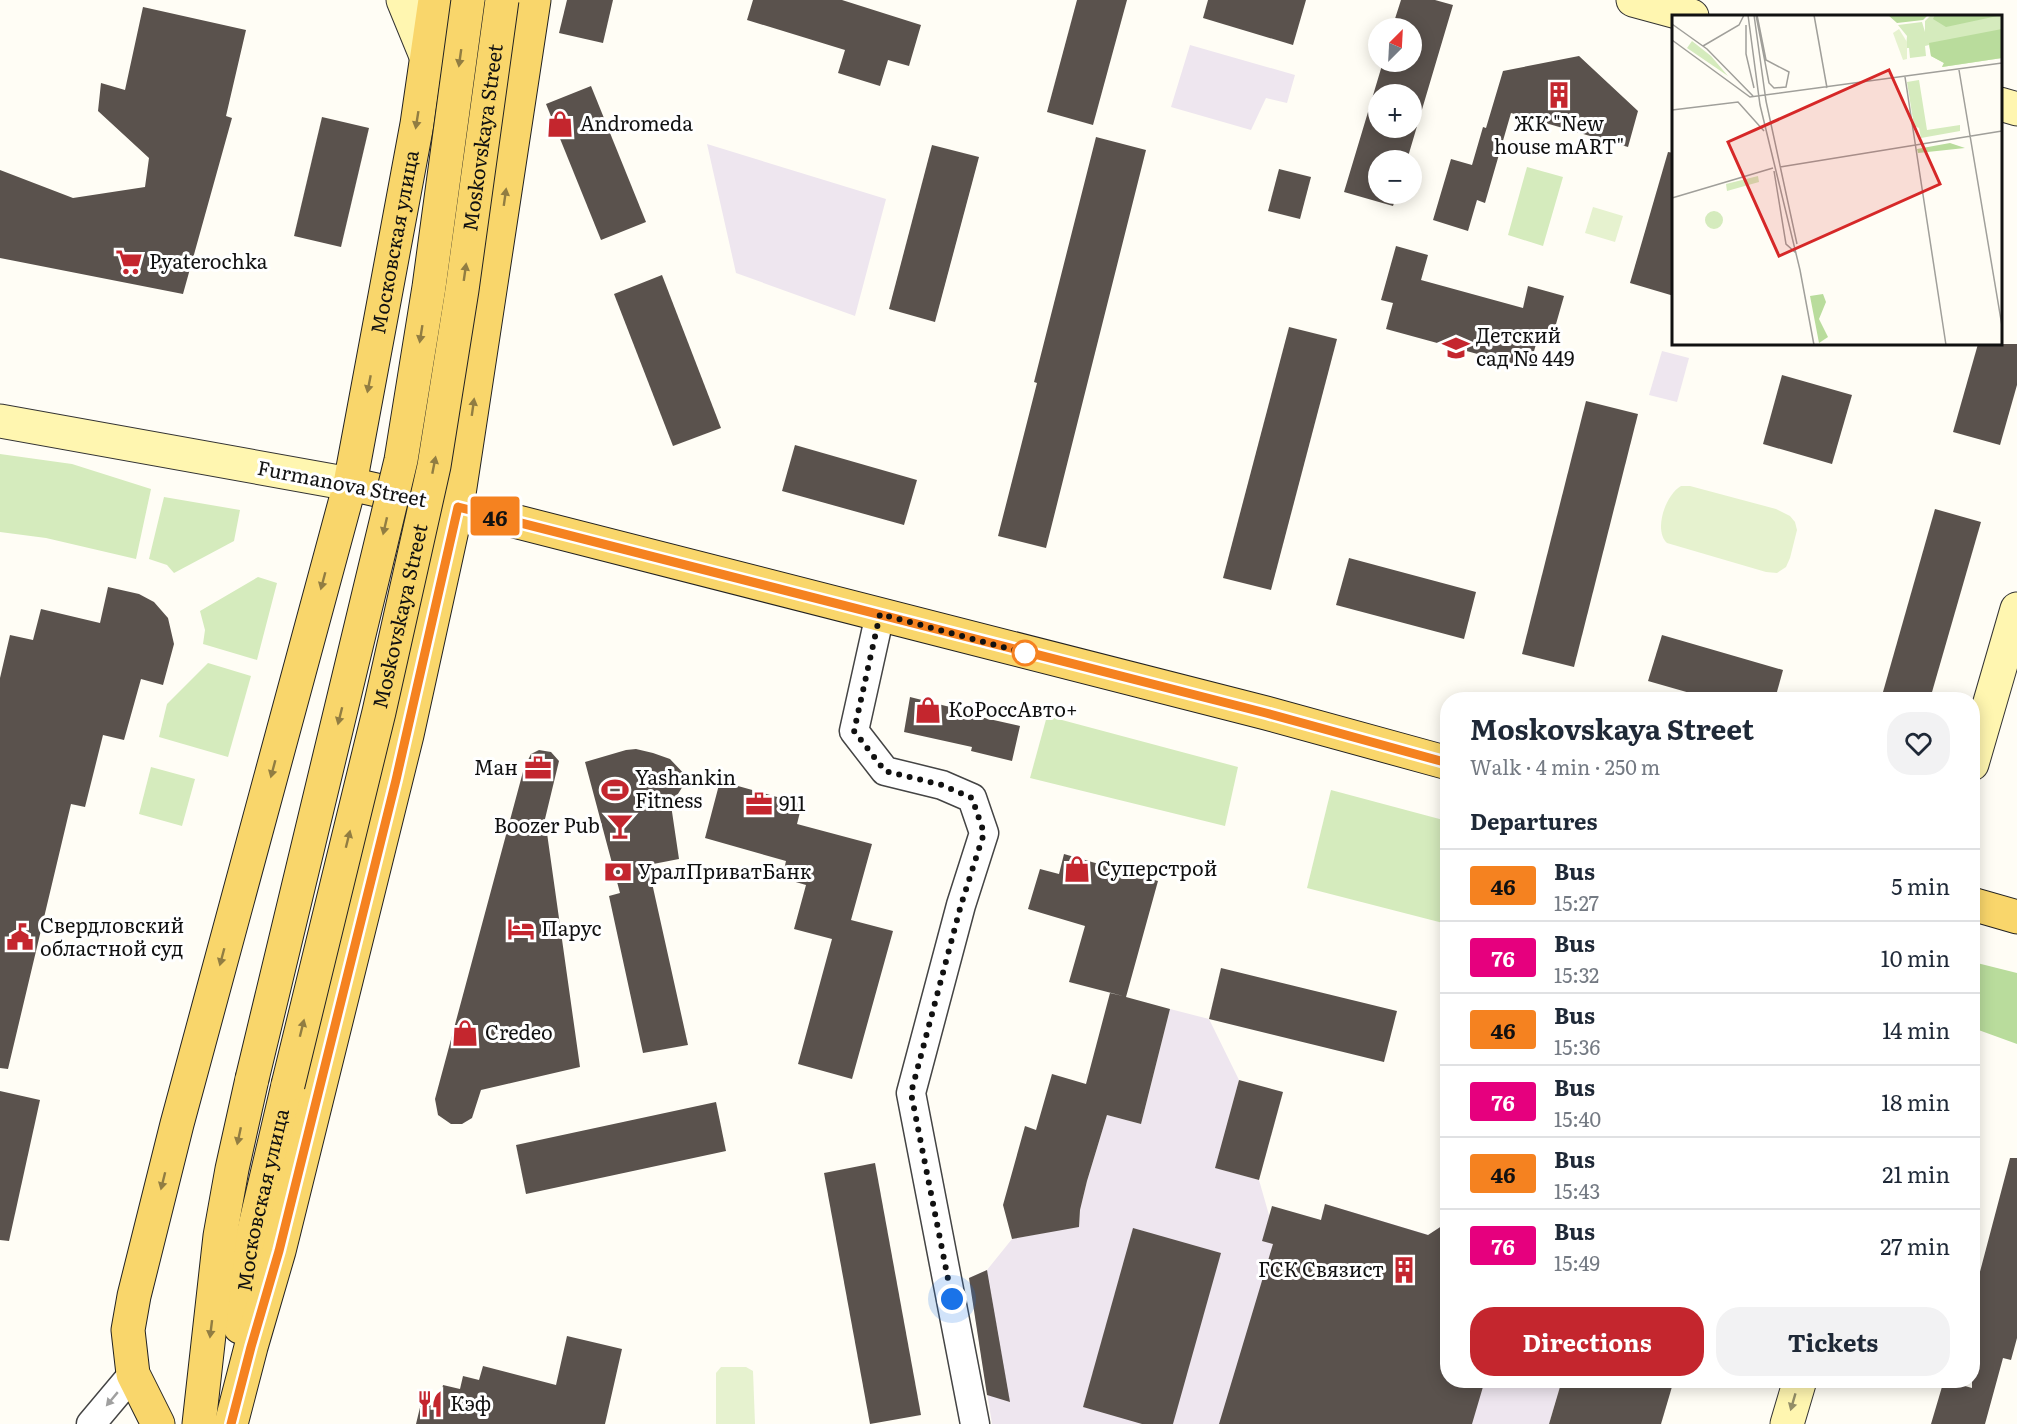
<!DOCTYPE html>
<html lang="en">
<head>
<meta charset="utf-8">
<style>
	body { margin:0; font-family:Literata,serif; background:#f2f2f3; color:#1f2937; height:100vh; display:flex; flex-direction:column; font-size:22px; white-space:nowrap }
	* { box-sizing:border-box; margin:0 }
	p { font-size:20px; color:#747a83 }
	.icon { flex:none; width:33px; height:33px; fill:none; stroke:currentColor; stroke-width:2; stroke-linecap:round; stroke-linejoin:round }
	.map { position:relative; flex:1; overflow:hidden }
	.panel { position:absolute; left:1440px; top:692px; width:540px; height:696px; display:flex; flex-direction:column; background:#fff; border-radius:24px; box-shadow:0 3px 15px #0003 }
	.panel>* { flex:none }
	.badge { padding:0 12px; border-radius:4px; font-size:21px; line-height:39px }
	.needle { width:39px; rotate:24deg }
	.tools { position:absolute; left:1368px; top:18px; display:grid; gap:12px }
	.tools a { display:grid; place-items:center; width:54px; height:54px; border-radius:50%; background:#fff; box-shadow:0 3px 15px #0003; font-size:30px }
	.you { position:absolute; width:30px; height:30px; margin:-15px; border:4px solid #fff; border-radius:50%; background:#1a73e8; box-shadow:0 0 0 9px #1a73e833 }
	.map>.badge { position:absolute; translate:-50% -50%; box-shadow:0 0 0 3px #fff }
	h2 { padding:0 30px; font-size:22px; line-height:54px }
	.round { display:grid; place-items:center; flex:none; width:63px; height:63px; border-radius:24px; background:#f2f2f3 }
	.head { display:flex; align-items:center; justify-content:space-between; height:102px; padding:0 30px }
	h1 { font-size:28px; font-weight:700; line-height:45px }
	.cta { display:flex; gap:12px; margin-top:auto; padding:12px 30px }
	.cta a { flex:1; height:69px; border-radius:24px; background:#c4262e; color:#fff; font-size:24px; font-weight:700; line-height:69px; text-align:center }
	.cta a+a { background:#f2f2f3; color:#1f2937 }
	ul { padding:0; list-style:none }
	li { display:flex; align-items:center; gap:18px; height:72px; padding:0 30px; border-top:2px solid #e0e1e3 }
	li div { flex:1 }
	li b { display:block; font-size:22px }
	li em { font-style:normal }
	li .badge { min-width:66px; font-weight:700; text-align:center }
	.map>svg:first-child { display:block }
	.industrial { fill:#eee6ef }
	.green { fill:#d5ebbd }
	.forest { fill:#b9dc9c }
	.pitch { fill:#e6f2cf }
	.building { fill:#5a524d; fill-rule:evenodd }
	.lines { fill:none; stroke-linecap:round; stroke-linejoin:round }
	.street-casing { stroke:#444; stroke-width:31 }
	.secondary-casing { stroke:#333; stroke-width:35 }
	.primary-casing { stroke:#222; stroke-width:35 }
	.street { stroke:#fff; stroke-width:28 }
	.secondary { stroke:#fff6b0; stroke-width:33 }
	.primary { stroke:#f9d66b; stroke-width:33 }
	.primary-bridge-casing { stroke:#222; stroke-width:35; stroke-linecap:butt }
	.primary-bridge { stroke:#f9d66b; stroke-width:33 }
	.oneway { fill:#917d42 }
	.oneway2 { fill:#a0a0a0 }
	.oneway3 { fill:#948f68 }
	.line-casing { stroke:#fff; stroke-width:14 }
	.line { stroke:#f58220; stroke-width:9 }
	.walk { stroke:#111; stroke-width:6; stroke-dasharray:0 10.8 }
	.stop-dot { fill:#fff; stroke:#f58220; stroke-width:3 }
	.labels { text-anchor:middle; stroke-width:6; stroke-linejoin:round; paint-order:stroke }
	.poi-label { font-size:20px; fill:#111; stroke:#fff; text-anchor:start }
	.street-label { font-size:20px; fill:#111; stroke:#fff }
	.inset-road { fill:none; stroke:#a09f9a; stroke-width:1.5 }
	.view { fill:#d62828; fill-opacity:0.15; stroke:#d62828; stroke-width:3 }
	.inset-edge { fill:none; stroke:#111; stroke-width:3 }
</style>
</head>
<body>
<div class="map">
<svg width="2017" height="1424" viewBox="0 0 2017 1424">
	<rect width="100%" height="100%" fill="#fffdf5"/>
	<g class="industrial">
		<polygon points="1190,45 1295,75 1287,103 1266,98 1251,130 1171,107"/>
		<polygon points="707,144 886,199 855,316 736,273"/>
		<polygon points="1662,351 1689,358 1677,402 1649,395"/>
		<polygon points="1170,1009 1209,1019 1239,1080 1216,1168 1259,1180 1269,1215 1321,1220 1325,1204 1429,1235 1441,1226 1447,1225 1448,1380 1562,1380 1549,1424 992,1424 969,1278 987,1270 1012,1239 1079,1226 1080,1210 1087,1181 1107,1115 1141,1124"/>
	</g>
	<g class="green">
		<polygon points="1527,167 1563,177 1543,246 1508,235"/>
		<polygon points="0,454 72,464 151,489 136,559 46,538 0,532"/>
		<polygon points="164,497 240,510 234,541 174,573 167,565 149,559"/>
		<polygon points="258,577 277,583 257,660 203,644 205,630 200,611"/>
		<polygon points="208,663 251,676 228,757 159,737 167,704"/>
		<polygon points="1047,716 1238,767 1225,826 1030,778"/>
		<polygon points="151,767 195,779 182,826 139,814"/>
		<polygon points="1331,790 1447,821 1447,905 1443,923 1307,888"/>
	</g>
	<polygon class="forest" points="1973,962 2017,973 2017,1044 1973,1028"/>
	<g class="pitch">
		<polygon points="1593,207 1623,216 1615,242 1585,233"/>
		<path d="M1681,486H1690L1776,509L1790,516L1795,522L1797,530L1790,558L1786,567L1777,573L1766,572L1667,543C1653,530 1666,494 1681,486Z"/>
		<polygon points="721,1367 746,1367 753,1371 755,1424 716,1424 716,1373"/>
	</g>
	<g class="building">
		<polygon points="567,0 613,0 603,43 559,33"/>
		<polygon points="753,0 842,0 921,25 909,66 888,60 880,86 838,73 845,50 747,20"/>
		<polygon points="1077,0 1127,0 1093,125 1047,112"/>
		<polygon points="1208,0 1306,0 1293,45 1203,18"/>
		<path d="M1401,0H1435L1453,5L1407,160H1378V194H1397L1393,206L1344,192L1383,62H1412V28H1392ZM1378,94H1412V128H1378Z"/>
		<polygon points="143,7 246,30 226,116 232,118 183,294 0,258 0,170 73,198 145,187 149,158 98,111 101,83 125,90"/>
		<polygon points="1579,56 1638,111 1628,147 1511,113 1485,203 1477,200 1468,231 1433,220 1451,159 1472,165 1483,127 1486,128 1503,71"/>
		<polygon points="591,86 646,222 601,240 546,104"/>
		<polygon points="322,117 369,128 341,247 294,236"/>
		<polygon points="1096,137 1146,150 1046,548 998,536 1037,383 1034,382"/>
		<polygon points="932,145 979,157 935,322 889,309"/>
		<polygon points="1668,152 1674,153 1674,296 1630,283"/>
		<polygon points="1279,169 1311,177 1300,219 1268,211"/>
		<polygon points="1396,246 1428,255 1421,280 1523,308 1528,286 1564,296 1550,345 1537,341 1529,368 1386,329 1393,303 1381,300"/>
		<polygon points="662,275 721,428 673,446 614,294"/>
		<polygon points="1289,327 1337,339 1271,590 1223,578"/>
		<polygon points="1978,344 2017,344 2017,385 2000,445 1953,432"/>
		<polygon points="1782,375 1852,395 1832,464 1763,444"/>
		<polygon points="1586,401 1638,414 1574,667 1522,654"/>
		<polygon points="795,445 917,480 904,525 782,491"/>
		<polygon points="1935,509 1981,522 1930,699 1881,699"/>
		<polygon points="1349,558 1476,592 1464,639 1336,605"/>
		<polygon points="108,587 139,594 154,602 168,618 174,644 163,685 141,679 124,740 103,735 85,807 71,804 8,1069 0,1068 0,678 10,635 33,640 41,609 100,623"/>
		<polygon points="1662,635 1783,670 1775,699 1711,699 1648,681"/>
		<polygon points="910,697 950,707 949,710 1020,726 1012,761 971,751 972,747 904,732"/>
		<polygon points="636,749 653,753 670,759 688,778 671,805 679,859 648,865 688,1045 643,1053 609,896 620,893 585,762 626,750"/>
		<polygon points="539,750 551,752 559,761 545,819 580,1067 481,1090 472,1118 462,1124 451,1124 438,1115 435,1099 524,768 531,754"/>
		<polygon points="720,781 802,804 797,824 872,844 851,920 893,931 852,1079 798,1064 832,939 794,929 806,885 782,878 786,861 705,838"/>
		<polygon points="1064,854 1158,881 1126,997 1170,1009 1141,1124 1107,1115 1087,1181 1080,1210 1079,1227 1012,1239 1003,1205 1025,1126 1036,1130 1052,1074 1086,1084 1110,993 1123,996 1069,982 1085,926 1028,909 1040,869 1059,874"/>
		<polygon points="1221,968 1397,1011 1384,1062 1209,1019"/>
		<polygon points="1239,1080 1283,1092 1259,1180 1215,1168"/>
		<polygon points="0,1091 40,1100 9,1241 0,1240"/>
		<polygon points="716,1102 726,1151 526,1194 516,1145"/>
		<polygon points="2010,1158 2017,1158 2017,1338 2011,1360 2003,1358 1985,1424 1931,1424 1944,1380 1972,1388 1972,1302"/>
		<polygon points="875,1163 921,1415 870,1424 824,1173"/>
		<polygon points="1325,1204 1428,1235 1448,1222 1448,1380 1485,1380 1472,1424 1219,1424 1273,1244 1262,1241 1272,1206 1321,1220"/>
		<polygon points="1133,1228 1221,1253 1173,1424 1142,1424 1083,1407"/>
		<polygon points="987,1270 1010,1402 987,1395 969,1278"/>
		<polygon points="567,1336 622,1349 605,1424 416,1424 423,1395 440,1399 443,1385 460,1389 463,1376 479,1380 483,1366 556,1385"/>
		<polygon points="1562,1380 1674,1380 1661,1424 1549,1424"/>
	</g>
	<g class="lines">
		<defs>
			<g id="street">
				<polyline points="880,614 854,731 885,771 942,785 972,798 984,833 961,905 911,1093 975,1424"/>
				<polyline points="91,1424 133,1374"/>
			</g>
			<g id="secondary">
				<polyline points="403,0 426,56"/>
				<polyline points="1633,0 1692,16"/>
				<polyline points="2000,104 2017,109"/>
				<polyline points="0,421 350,484"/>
				<polyline points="1972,764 2017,609"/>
				<polyline points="1787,1424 1800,1380"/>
			</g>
			<g id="primary">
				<polyline points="350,484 510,520 1266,713 1448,763"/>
				<polyline points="1972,904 2017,917"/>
				<path id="s1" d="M240,1327L251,1243L288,1085"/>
				<path id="s2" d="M158,1424L133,1374L128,1330L134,1296L177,1124L350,484L417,124L435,0"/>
				<polyline points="199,1424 220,1236 232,1169 252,1079"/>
				<polyline points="231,1424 251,1347 279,1251 407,735 457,507 534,0"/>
			</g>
		</defs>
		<use href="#street" class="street-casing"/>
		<use href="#secondary" class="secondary-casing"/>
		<use href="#primary" class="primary-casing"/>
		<use href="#street" class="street"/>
		<use href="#secondary" class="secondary"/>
		<use href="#primary" class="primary"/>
		<defs>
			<g id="primary-bridge">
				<polyline points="252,1079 401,460 429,287 468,0"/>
				<path id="s3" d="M288,1085L379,712L434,466L462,290L502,0"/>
			</g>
		</defs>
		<use href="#primary-bridge" class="primary-bridge-casing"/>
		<use href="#primary-bridge" class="primary-bridge"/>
	</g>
	<defs><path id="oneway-solid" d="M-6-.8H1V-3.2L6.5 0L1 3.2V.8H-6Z" transform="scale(1.5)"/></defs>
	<g class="oneway">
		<use href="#oneway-solid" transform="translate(460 58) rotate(98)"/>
		<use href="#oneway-solid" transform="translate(417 120) rotate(99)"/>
		<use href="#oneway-solid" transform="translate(505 197) rotate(-82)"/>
		<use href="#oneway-solid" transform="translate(465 272) rotate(-82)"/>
		<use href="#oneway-solid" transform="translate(421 334) rotate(99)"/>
		<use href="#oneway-solid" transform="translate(369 384) rotate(101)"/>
		<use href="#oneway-solid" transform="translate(473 407) rotate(-82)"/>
		<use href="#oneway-solid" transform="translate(434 465) rotate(-79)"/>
		<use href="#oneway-solid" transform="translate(385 526) rotate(103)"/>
		<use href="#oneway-solid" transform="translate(323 581) rotate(105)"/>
		<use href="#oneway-solid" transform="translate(340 716) rotate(104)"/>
		<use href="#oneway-solid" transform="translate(273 769) rotate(105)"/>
		<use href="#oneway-solid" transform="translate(348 839) rotate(-76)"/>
		<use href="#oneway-solid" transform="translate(222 957) rotate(105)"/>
		<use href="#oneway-solid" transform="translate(302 1028) rotate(-76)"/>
		<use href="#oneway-solid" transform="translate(239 1136) rotate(102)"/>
		<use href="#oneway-solid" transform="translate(163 1181) rotate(104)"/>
		<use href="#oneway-solid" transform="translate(211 1329) rotate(97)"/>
	</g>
	<use class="oneway2" href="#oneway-solid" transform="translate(112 1399) rotate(130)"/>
	<use class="oneway3" href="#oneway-solid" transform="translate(1793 1402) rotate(106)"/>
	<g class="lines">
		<defs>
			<polyline id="line" points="231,1424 251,1347 279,1251 396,780 458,507 1266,713 1448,763"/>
		</defs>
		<use href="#line" class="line-casing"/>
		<use href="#line" class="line"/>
		<polyline class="walk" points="952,1299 911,1093 961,905 984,833 972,798 942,785 885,771 854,731 880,614 1025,653"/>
	</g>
	<defs>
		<symbol id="building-bare" viewBox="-9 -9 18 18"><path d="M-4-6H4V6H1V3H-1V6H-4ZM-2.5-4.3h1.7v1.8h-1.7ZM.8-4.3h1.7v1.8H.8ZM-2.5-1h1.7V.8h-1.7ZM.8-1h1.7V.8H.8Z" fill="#c4262e" stroke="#fff" stroke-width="2.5" paint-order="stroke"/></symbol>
		<symbol id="shop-bare" viewBox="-9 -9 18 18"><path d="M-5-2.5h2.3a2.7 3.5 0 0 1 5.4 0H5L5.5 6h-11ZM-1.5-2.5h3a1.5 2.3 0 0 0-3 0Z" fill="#c4262e" stroke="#fff" stroke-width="2.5" paint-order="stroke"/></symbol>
		<symbol id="supermarket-bare" viewBox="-9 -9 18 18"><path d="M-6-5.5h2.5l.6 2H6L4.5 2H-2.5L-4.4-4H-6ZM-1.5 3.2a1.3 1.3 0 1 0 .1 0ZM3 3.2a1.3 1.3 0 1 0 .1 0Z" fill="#c4262e" stroke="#fff" stroke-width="2.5" paint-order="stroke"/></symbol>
		<symbol id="school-bare" viewBox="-9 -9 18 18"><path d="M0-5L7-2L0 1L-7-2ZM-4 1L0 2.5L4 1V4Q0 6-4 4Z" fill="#c4262e" stroke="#fff" stroke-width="2.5" paint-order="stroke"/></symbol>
		<symbol id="office-bare" viewBox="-9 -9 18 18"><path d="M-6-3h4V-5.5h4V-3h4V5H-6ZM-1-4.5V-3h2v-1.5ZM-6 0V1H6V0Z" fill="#c4262e" stroke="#fff" stroke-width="2.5" paint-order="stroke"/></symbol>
		<symbol id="stadium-bare" viewBox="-9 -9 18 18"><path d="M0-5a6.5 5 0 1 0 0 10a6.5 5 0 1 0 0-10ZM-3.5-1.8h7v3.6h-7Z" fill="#c4262e" stroke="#fff" stroke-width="2.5" paint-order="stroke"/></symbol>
		<symbol id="bar-bare" viewBox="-9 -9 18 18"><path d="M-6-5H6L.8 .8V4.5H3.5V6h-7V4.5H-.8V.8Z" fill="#c4262e" stroke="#fff" stroke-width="2.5" paint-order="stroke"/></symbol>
		<symbol id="bank-bare" viewBox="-9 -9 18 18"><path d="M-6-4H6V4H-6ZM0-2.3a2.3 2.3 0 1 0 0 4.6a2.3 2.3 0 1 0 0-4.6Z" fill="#c4262e" stroke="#fff" stroke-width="2.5" paint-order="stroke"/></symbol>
		<symbol id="hotel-bare" viewBox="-9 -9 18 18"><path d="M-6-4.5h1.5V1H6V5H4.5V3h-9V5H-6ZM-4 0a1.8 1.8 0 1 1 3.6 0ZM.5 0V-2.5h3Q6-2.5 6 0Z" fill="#c4262e" stroke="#fff" stroke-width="2.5" paint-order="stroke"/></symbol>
		<symbol id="civic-bare" viewBox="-9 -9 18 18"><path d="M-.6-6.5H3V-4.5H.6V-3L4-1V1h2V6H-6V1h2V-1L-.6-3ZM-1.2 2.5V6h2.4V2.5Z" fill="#c4262e" stroke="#fff" stroke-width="2.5" paint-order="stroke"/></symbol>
		<symbol id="restaurant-bare" viewBox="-9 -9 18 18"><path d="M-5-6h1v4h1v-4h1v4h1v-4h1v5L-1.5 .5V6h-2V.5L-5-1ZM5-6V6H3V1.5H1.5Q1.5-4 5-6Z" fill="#c4262e" stroke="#fff" stroke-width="2.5" paint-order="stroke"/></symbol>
	</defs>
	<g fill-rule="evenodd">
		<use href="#building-bare" x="1540" y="76" width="38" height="38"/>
		<use href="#shop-bare" x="541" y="105" width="38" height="38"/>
		<use href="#supermarket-bare" x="110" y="243" width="38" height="38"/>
		<use href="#school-bare" x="1437" y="329" width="38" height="38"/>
		<use href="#shop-bare" x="909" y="691" width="38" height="38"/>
		<use href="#office-bare" x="519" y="749" width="38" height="38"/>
		<use href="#stadium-bare" x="596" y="771" width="38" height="38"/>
		<use href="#office-bare" x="740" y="785" width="38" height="38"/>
		<use href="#bar-bare" x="601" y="807" width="38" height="38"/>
		<use href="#shop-bare" x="1058" y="850" width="38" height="38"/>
		<use href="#bank-bare" x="599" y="853" width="38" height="38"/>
		<use href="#hotel-bare" x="502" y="910" width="38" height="38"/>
		<use href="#civic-bare" x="1" y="918" width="38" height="38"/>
		<use href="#shop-bare" x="446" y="1014" width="38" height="38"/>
		<use href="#building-bare" x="1385" y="1251" width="38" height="38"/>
		<use href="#restaurant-bare" x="411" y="1385" width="38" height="38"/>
	</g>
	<circle class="stop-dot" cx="1025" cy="653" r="12"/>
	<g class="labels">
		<g class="poi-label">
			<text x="580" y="131">Andromeda</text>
			<text x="1559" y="131" text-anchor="middle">ЖК "New<tspan x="1559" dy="23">house mART"</tspan></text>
			<text x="149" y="269">Pyaterochka</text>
			<text x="1476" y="343">Детский<tspan x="1476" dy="23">сад № 449</tspan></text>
			<text x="948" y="717">КоРоссАвто+</text>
			<text x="518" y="775" text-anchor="end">Ман</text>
			<text x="635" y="785">Yashankin<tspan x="635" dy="23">Fitness</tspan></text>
			<text x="779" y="811">911</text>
			<text x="600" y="833" text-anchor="end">Boozer Pub</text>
			<text x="1097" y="876">Суперстрой</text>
			<text x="638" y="879">УралПриватБанк</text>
			<text x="40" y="933">Свердловский<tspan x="40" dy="23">областной суд</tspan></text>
			<text x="541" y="936">Парус</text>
			<text x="485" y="1040">Credeo</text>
			<text x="1384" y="1277" text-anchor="end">ГСК Связист</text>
			<text x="450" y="1411">Кэф</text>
		</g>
		<g class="street-label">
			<text dy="7" stroke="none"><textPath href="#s3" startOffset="968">Moskovskaya Street</textPath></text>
			<text dy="7" stroke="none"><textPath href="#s2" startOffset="1221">Московская улица</textPath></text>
			<text transform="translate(342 484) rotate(11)" y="7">Furmanova Street</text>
			<text dy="7" stroke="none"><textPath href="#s3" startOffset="482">Moskovskaya Street</textPath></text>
			<text dy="7" stroke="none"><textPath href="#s1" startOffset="129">Московская улица</textPath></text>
		</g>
	</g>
	<g transform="translate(1672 15)">
		<rect width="330" height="330" fill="#fffdf5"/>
		<path d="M259,0H330V43L270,52L272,48L259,41L257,30L253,31L254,41L238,43L237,33H234L235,21L226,10L250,7L253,17V6ZM20,26L39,41L56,61L15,33ZM247,65L255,115L288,110V116L249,123L247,113L242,111L235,67ZM86,161L87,167L55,176L54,169ZM33 205a9 9 0 1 1 18 0a9 9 0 1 1-18 0Z" fill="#d5ebbd"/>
		<path d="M216,0H256L251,5L225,8ZM263,0H330L274,12L261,4ZM330,14V43L270,52L272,48L259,41L257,28ZM278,128L293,133L246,138L245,134ZM151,279L154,287L147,304L156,322L147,328L138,281Z" fill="#b9dc9c"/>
		<path d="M227,14L235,27V44L231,45L221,18Z" fill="#e6f2cf"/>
		<path class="inset-road" d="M76,0L88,90L128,255L142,330M82,0L94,86L125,229M84,0L97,68L102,73L114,72L117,57L94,45L85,0M142,0L155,73M0,9L35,34L81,81M74,10V39L82,73M0,25L78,82L330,48M31,31L67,10L72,0M287,55L330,311M233,62L274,330M0,95L66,87L92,116M108,152L330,116M102,156L114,229L124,238M0,183L101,153"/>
		<path class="view" d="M217,55L268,169L107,241L56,127Z"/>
		<rect width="330" height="330" class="inset-edge"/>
	</g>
</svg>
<div class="tools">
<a><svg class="needle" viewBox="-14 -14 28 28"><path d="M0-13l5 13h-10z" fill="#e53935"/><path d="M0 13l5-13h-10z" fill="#747a83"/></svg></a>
<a>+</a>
<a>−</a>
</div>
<div class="you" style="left:952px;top:1299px"></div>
<b class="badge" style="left:495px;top:516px;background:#f58220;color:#111">46</b>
<section class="panel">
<div class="head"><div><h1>Moskovskaya Street</h1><p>Walk · 4 min · 250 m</p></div><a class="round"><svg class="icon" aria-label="heart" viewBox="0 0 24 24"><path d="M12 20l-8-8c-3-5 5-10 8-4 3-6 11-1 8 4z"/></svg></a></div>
<h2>Departures</h2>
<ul>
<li><span class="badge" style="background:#f58220;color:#111">46</span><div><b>Bus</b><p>15:27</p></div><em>5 min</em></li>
<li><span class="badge" style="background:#e6007e;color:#fff">76</span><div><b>Bus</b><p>15:32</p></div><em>10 min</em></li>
<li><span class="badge" style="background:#f58220;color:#111">46</span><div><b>Bus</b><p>15:36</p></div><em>14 min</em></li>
<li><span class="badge" style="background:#e6007e;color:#fff">76</span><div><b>Bus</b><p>15:40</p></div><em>18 min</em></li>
<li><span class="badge" style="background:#f58220;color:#111">46</span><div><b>Bus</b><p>15:43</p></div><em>21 min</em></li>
<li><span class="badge" style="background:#e6007e;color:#fff">76</span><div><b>Bus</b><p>15:49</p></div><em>27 min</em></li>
</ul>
<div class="cta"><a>Directions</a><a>Tickets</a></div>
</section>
</div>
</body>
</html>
